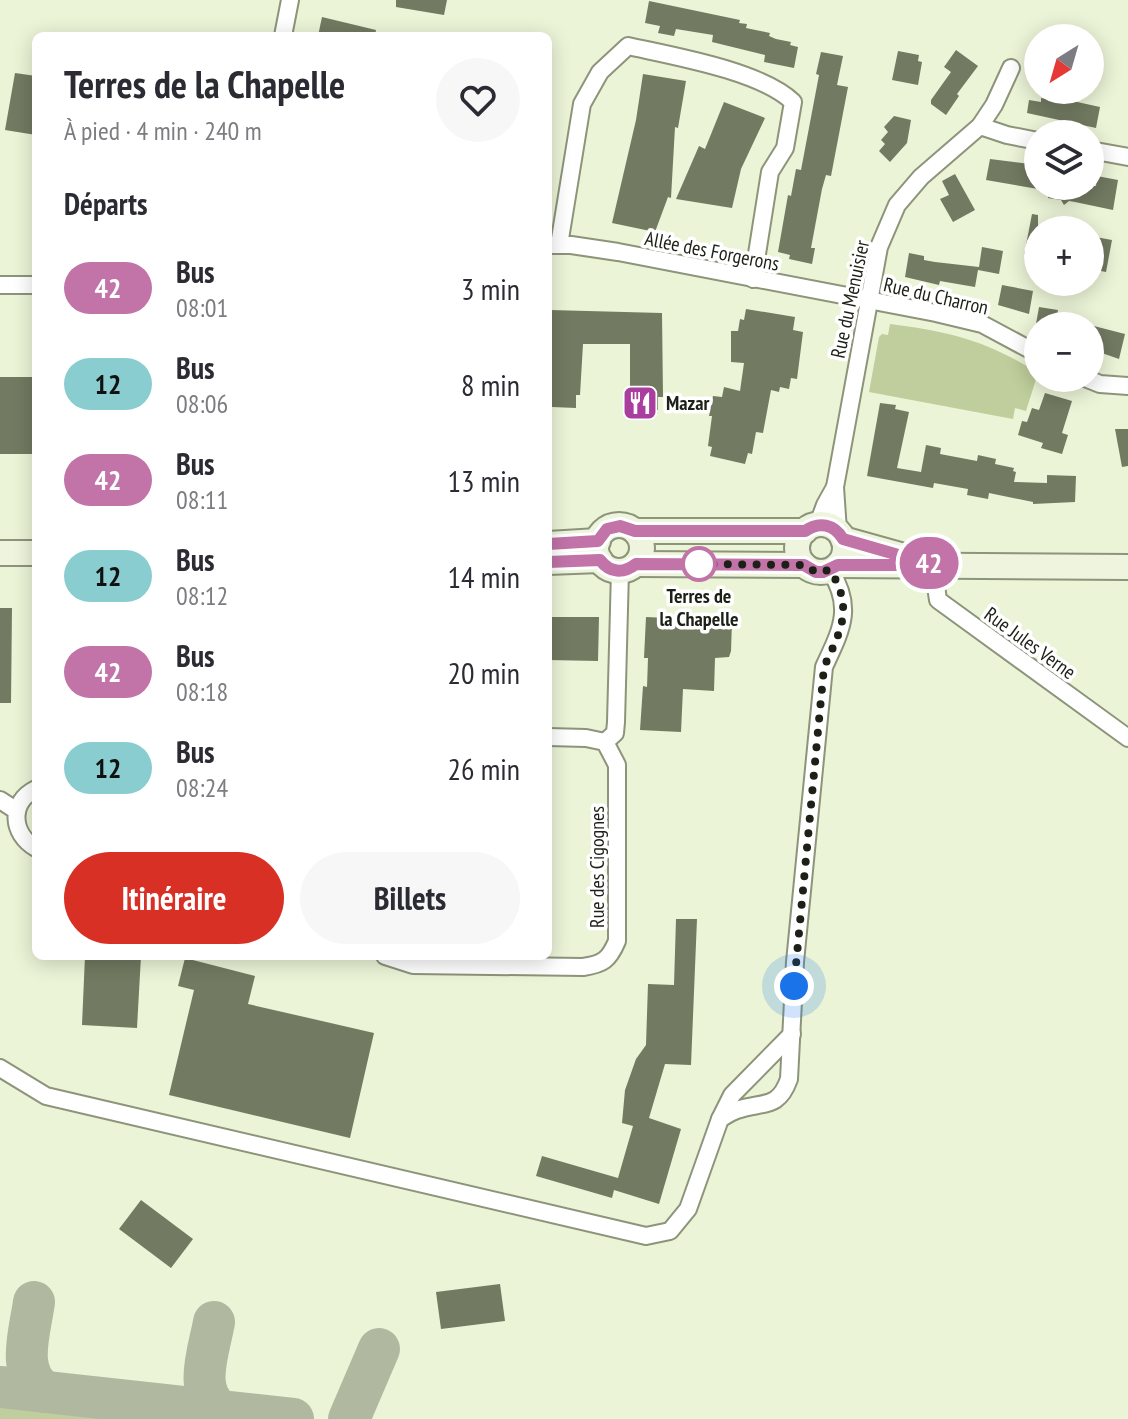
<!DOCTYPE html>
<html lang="fr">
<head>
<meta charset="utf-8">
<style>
	body { margin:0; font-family:"PT Sans Narrow",sans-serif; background:#f7f7f7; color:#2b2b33; height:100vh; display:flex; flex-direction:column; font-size:30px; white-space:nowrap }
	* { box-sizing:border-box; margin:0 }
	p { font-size:26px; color:#7c7c81 }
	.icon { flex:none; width:44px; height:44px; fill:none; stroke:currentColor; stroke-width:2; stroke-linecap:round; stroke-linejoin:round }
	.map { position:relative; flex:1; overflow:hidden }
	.sheet { position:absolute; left:32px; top:32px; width:520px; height:928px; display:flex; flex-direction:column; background:#fff; border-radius:12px; box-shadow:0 4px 20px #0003 }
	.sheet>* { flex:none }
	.badge { padding:0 16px; border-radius:26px; font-size:28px; line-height:52px }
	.needle { width:52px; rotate:217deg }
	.fabs { position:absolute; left:1024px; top:24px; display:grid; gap:16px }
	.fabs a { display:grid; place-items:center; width:80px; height:80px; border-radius:50%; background:#fff; box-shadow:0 4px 20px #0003; font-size:40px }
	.you { position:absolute; width:40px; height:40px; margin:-20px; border:6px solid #fff; border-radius:50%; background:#1a73e8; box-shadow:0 0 0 12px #1a73e833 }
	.map>.badge { position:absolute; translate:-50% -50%; box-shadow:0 0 0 4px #fff }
	h2 { padding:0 32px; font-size:30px; line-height:72px }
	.round { display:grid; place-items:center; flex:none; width:84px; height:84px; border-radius:42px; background:#f7f7f7 }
	.head { display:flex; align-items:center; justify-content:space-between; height:136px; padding:0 32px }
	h1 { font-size:38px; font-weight:600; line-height:60px }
	.cta { display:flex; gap:16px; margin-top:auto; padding:16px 32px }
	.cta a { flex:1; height:92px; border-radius:48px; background:#d93025; color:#fff; font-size:32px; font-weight:600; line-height:92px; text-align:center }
	.cta a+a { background:#f7f7f7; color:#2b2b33 }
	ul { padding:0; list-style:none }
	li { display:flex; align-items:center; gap:24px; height:96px; padding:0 32px }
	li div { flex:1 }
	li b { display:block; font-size:30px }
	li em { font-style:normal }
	li .badge { min-width:88px; font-weight:700; text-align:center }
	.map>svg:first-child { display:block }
	.green { fill:#bfce9c }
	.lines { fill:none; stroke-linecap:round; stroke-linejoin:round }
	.taxiway { stroke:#b0b8a0; stroke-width:42 }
	.building { fill:#727a61 }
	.street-casing { stroke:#8c947a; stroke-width:20 }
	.secondary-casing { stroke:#8c947a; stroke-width:28 }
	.street { stroke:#fff; stroke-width:16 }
	.secondary { stroke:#eef4dd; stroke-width:24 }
	.line-casing { stroke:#fff; stroke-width:18 }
	.line { stroke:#c273a8; stroke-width:12 }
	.walk { stroke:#1d2016; stroke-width:8; stroke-dasharray:0 14.4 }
	.stop-dot { fill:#fff; stroke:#c273a8; stroke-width:4 }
	.labels { text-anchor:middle; stroke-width:7; stroke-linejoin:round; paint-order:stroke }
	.street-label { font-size:20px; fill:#1d2016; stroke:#fff }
	.poi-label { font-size:20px; font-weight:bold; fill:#1d2016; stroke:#fff; text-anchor:start }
	.stop-label { font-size:20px; font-weight:bold; fill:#1d2016; stroke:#fff }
</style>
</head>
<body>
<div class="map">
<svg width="1128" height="1419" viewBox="0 0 1128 1419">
	<rect width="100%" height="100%" fill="#ebf4d7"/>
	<g class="green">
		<path d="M890,324C948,331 988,341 1038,373L1026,411L1015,408L1013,419L869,392L879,337L882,334L888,335Z"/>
		<polygon points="0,1401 152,1419 0,1419"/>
	</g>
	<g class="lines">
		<g class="taxiway">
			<path d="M34,1302C30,1332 15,1373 45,1392"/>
			<path d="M214,1322C209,1351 192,1392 221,1411"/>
			<polyline points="0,1387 293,1419"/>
			<polyline points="349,1419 379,1349"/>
		</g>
	</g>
	<g class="building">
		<polygon points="396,0 447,0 444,15 396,7"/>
		<polygon points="649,1 740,20 739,23 747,24 746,28 770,33 769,36 776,39 791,42 790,45 798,47 794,68 764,62 765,55 712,42 713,35 676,29 674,36 658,33 660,26 645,23"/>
		<polygon points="322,17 376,30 375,36 318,36"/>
		<polygon points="956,50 978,66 957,94 959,96 946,115 931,104 931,100 951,72 944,67"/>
		<polygon points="898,51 919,55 918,61 922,62 918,85 892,80"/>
		<polygon points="821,52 843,56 837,85 848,87 831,176 826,175 822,189 811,248 815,248 812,264 789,259 790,255 778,252 788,195 791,196 796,169 801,170 819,75 816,74"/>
		<polygon points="15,73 36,76 36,135 5,130"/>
		<polygon points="643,74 686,81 678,128 675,127 671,198 668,197 655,232 612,223 636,120"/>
		<polygon points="1047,90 1060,90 1059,98 1100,107 1096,128 1027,113 1029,100 1041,102 1041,98 1046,99"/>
		<polygon points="724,102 765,118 741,169 732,208 676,199 699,146 705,149"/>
		<polygon points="894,116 911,120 907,143 890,162 879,151 885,144 881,140 888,132 884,127"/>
		<polygon points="990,159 1038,165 1038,189 986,180"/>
		<polygon points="955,174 975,210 953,222 940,199 949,195 942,181"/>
		<polygon points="1097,176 1118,180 1113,210 1075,202 1069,201 1064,205 1061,200 1048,198 1050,186 1096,186"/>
		<polygon points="1032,214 1038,215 1038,257 1024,255"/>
		<polygon points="1090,236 1112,240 1106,272 1090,269"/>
		<polygon points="982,247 1003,251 999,274 978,270 975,287 940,281 939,285 905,277 909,253 924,256 924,260 935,262 979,267"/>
		<polygon points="1002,285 1033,291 1029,314 998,305"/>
		<polygon points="1039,307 1058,310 1055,326 1036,324"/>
		<polygon points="746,309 795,317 793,330 803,332 797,379 791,378 789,389 780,387 779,392 771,390 763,433 756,432 752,454 748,453 745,464 710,456 712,447 708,446 712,416 709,416 713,396 722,397 724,387 740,391 744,363 731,362 731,331 738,331 740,319 744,320"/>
		<polygon points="550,310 662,313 663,397 658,397 658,410 636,410 637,397 630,397 630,344 583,344 580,395 576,395 576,408 552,407 552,401 548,400"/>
		<polygon points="1090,325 1125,334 1119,359 1099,352 1097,362 1090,362"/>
		<rect x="0" y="377" width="36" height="77"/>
		<polygon points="1045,393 1072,401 1062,433 1068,435 1062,454 1041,448 1043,443 1018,435 1022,421 1027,422 1032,408 1039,410"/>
		<polygon points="880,403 896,405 895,409 909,412 897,468 921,472 926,445 941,448 940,454 977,461 978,455 996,459 995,464 1014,468 1013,471 1016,472 1014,482 1047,483 1047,475 1076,476 1075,502 1033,504 1033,502 989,493 988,499 967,495 968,489 934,483 933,488 867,476"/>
		<polygon points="1115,429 1128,429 1128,466 1122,467"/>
		<polygon points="0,608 12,608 11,703 0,703"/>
		<polygon points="548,617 599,617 598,661 548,660"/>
		<polygon points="646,617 732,621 731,651 729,657 715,658 714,691 683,689 681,732 640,730 643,686 647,687 648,658 644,658"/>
		<polygon points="676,919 697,919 691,1065 665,1064 649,1118 681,1129 659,1204 614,1190 612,1198 536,1176 542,1156 618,1178 633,1126 622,1123 625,1090 636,1059 646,1045 648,984 674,985"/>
		<polygon points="85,956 141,956 137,1028 82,1025"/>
		<polygon points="185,958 255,976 248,1004 374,1033 350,1138 169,1095 194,990 178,986"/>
		<polygon points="141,1200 193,1239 171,1268 119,1229"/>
		<polygon points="500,1284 505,1321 441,1329 436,1292"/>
	</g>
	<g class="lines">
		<defs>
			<g id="street">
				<polyline points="283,36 290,0"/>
				<polyline points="980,126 1007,135 1038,141"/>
				<polyline points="1090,150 1128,157"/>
				<polyline points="550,245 571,245 618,252 936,313 982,324 1038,354"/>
				<path d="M559,245L582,104L600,72L628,46C673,56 761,71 793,102L785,148L770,172L753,279"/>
				<polyline points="0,285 36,285"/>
				<polyline points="1085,378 1100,384 1128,386"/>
				<polyline points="818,524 825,505 835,487"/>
				<polyline points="838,531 835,487 879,247 897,205 921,177 980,126 994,105 1011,68"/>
				<polyline points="933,565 938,600 1128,738"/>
				<polyline points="605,742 615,733 616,722 620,571"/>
				<path d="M36,789C9,802 11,834 36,848"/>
				<polyline points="0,800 17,811"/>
				<path d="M385,956L413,965L583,967C603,964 609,960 617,941V765L605,742L586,738L548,737"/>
				<path d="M0,1068L46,1096L646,1236L670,1231L688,1209L720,1119C725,1116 731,1112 737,1110C763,1101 778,1110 789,1079L795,962L824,667C841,630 854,608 830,570"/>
				<polyline points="720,1119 732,1095 792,1034"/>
			</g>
			<g id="secondary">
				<circle cx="821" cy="548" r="24"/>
				<circle cx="619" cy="548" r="23"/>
				<polyline points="635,531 805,531"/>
				<polyline points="843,539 904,556"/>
				<polyline points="548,544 598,541"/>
				<polyline points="0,553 36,553"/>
				<polyline points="548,562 600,560"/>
				<polyline points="636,564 804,565"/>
				<polyline points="838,565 1128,567"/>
			</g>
		</defs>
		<use href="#street" class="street-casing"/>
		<use href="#secondary" class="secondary-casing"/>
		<use href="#street" class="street"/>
		<use href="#secondary" class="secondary"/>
	</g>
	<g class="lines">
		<defs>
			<path id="line" d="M548,544L598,541L607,529L620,526L635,531H805C819,521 834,524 843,539L933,565H838L823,572H816L804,565L636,564C623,574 610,573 600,560L548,562"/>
		</defs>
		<use href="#line" class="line-casing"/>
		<use href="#line" class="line"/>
		<path class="walk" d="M699,564L804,565L816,572L830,570C854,608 841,630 824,667L794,986"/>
	</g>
	<defs>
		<symbol id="restaurant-square" viewBox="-11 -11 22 22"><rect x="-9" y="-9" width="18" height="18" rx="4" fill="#a93e9f" stroke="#fff"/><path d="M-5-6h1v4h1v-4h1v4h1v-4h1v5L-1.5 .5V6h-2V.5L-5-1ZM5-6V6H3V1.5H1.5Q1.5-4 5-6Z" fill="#fff"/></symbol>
	</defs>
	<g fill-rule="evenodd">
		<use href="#restaurant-square" x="620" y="383" width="40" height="40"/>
	</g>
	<circle class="stop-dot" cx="699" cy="564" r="16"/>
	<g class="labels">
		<g class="street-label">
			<text transform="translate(712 251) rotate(11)" y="7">Allée des Forgerons</text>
			<text transform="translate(936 296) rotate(13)" y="7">Rue du Charron</text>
			<text transform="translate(850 299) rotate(-78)" y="7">Rue du Menuisier</text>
			<text transform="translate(1030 643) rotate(36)" y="7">Rue Jules Verne</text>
			<text transform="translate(597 867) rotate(-90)" y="7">Rue des Cigognes</text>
		</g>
		<g class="poi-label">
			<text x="666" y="410">Mazar</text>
		</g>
		<g class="stop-label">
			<text x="699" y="603">Terres de<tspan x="699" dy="23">la Chapelle</tspan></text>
		</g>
	</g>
</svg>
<div class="fabs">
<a><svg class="needle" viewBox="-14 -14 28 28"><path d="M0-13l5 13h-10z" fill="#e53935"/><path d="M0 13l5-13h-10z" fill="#7c7c81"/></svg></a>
<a><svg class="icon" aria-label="layers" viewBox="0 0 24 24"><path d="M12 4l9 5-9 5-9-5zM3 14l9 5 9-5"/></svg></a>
<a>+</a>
<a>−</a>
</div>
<div class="you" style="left:794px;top:986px"></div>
<b class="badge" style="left:929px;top:563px;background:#c273a8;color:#fff">42</b>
<section class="sheet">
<div class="head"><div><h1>Terres de la Chapelle</h1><p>À pied · 4 min · 240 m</p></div><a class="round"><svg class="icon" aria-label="heart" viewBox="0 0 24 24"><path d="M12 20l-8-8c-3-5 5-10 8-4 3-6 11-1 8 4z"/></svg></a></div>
<h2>Départs</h2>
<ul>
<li><span class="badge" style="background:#c273a8;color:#fff">42</span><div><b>Bus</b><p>08:01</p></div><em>3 min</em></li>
<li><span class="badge" style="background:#89cdd1;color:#111">12</span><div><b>Bus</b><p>08:06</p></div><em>8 min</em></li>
<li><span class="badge" style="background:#c273a8;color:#fff">42</span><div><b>Bus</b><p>08:11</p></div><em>13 min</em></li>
<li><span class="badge" style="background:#89cdd1;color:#111">12</span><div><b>Bus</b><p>08:12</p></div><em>14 min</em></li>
<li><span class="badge" style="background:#c273a8;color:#fff">42</span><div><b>Bus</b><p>08:18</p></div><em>20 min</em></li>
<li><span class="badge" style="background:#89cdd1;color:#111">12</span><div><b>Bus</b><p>08:24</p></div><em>26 min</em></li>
</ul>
<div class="cta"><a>Itinéraire</a><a>Billets</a></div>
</section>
</div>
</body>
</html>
